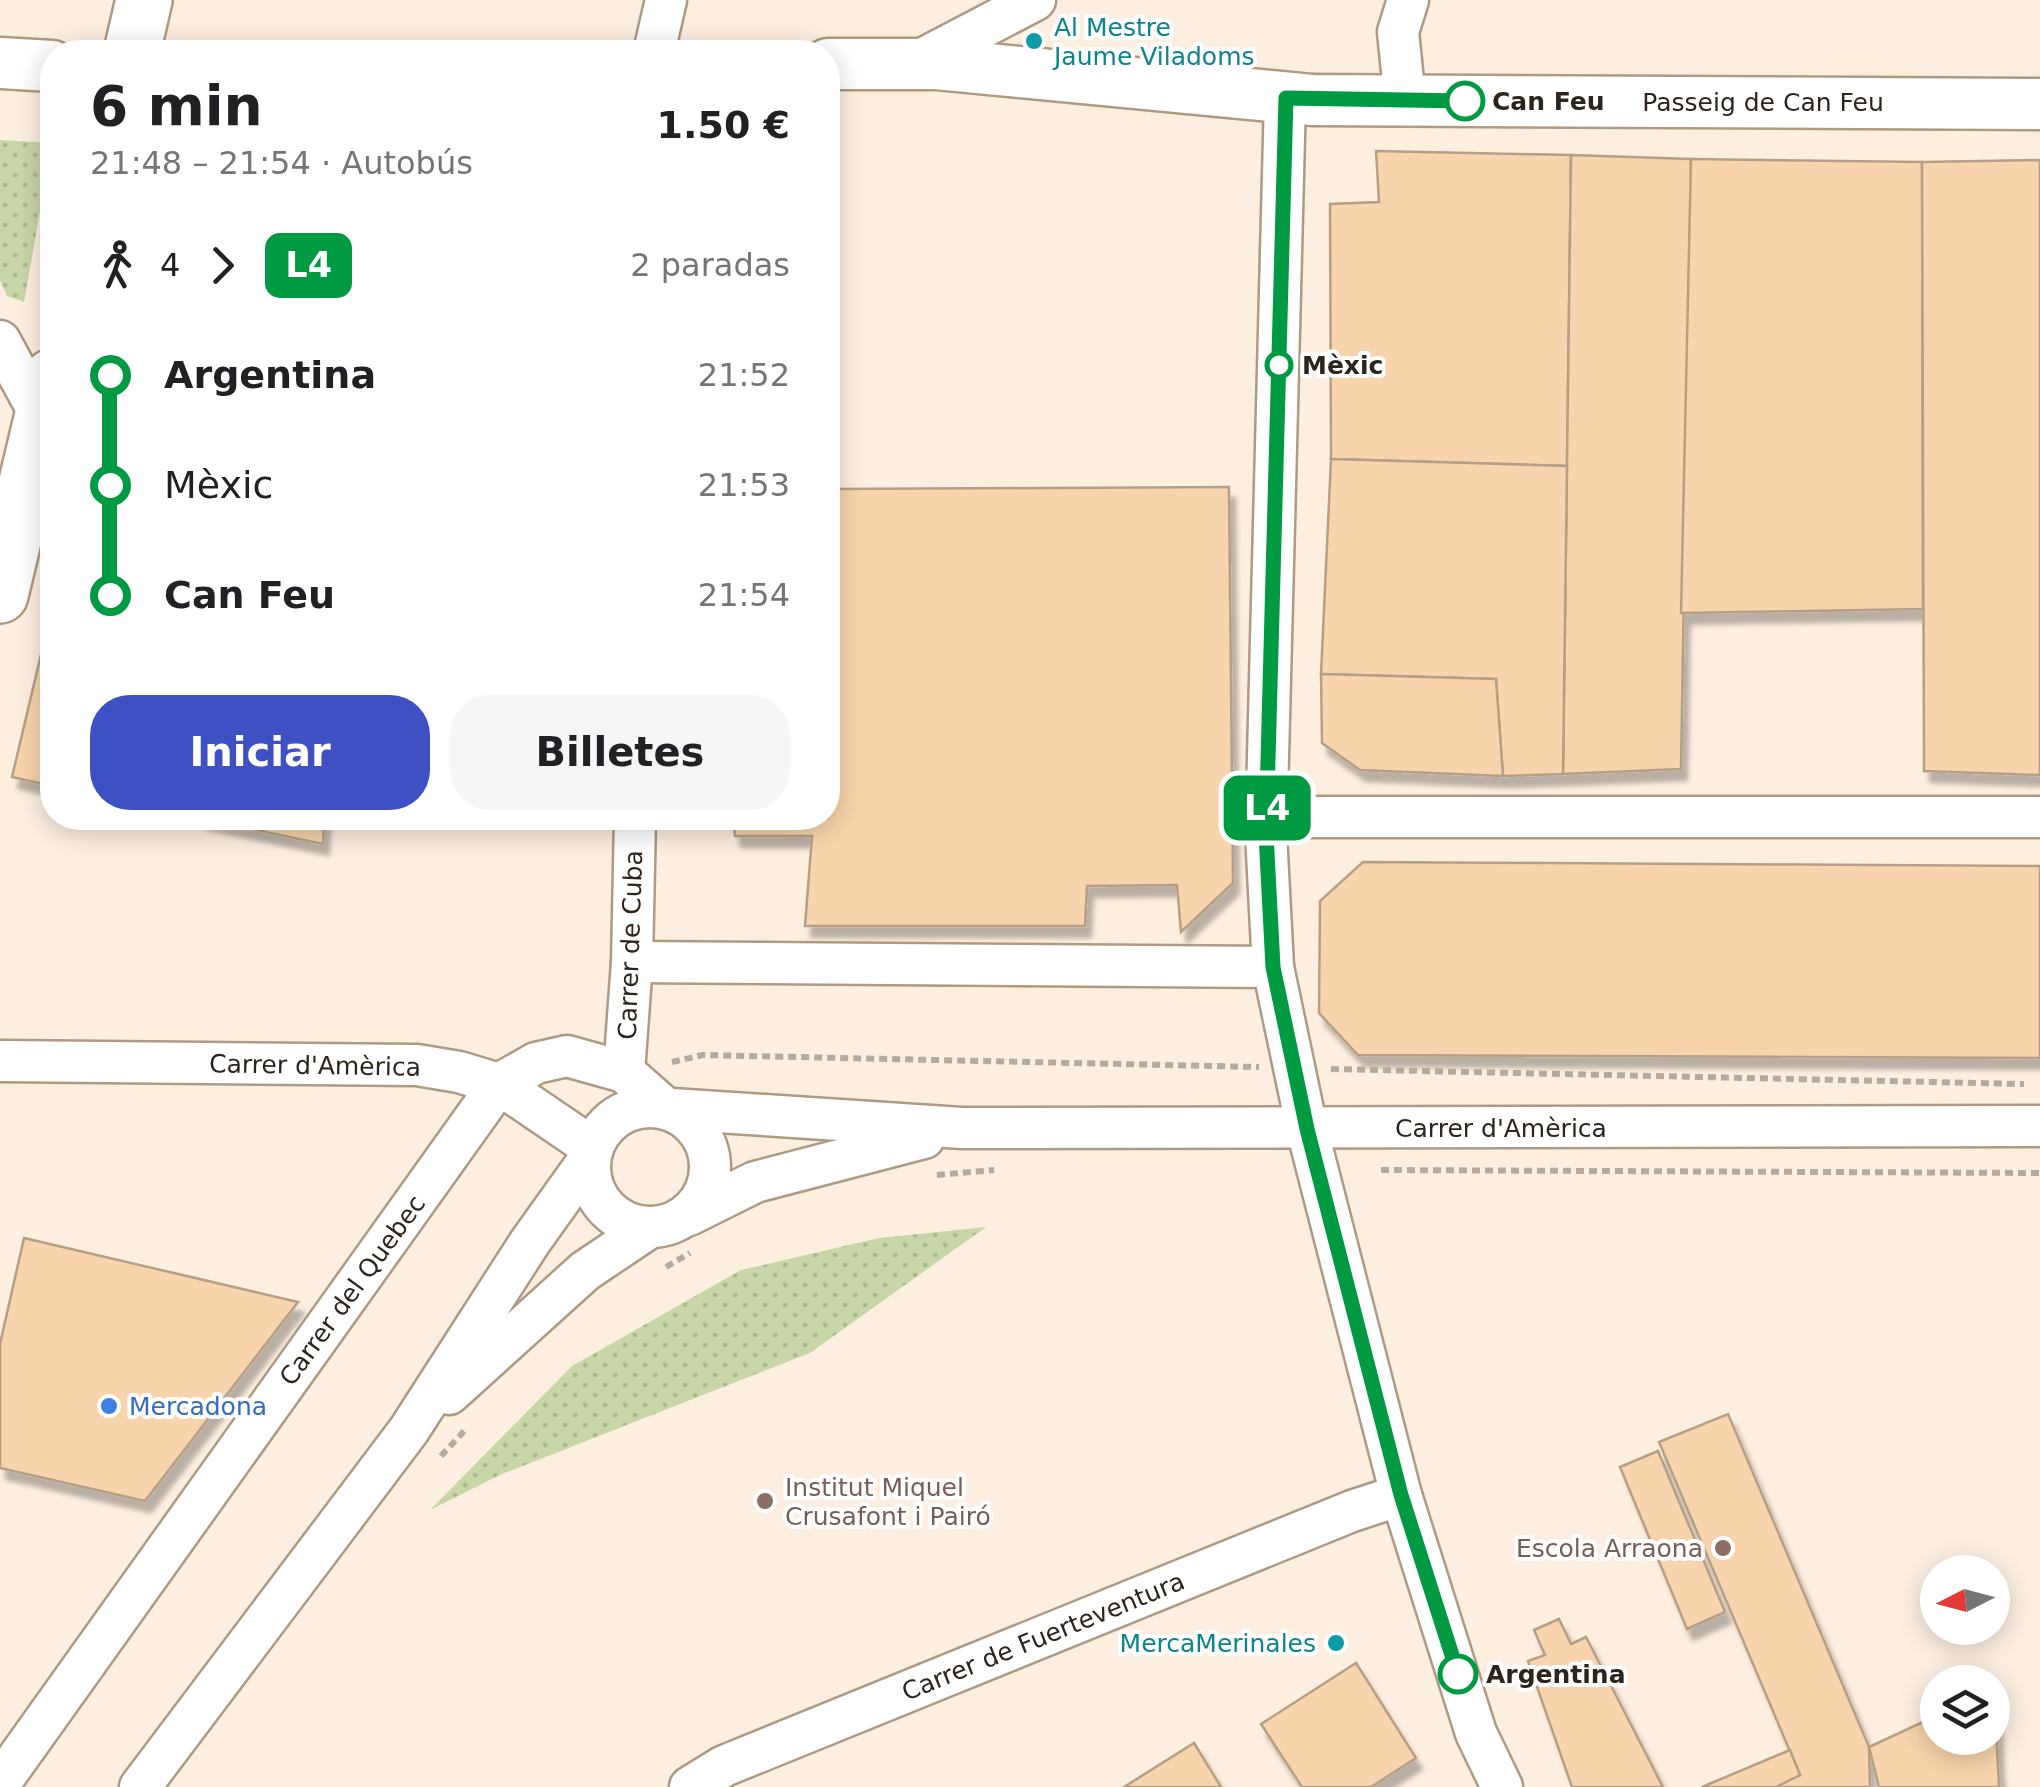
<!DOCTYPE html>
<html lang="es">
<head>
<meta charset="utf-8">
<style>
	body { margin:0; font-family:"DejaVu Sans",sans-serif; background:#f6f6f6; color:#202124; height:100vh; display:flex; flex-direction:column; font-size:38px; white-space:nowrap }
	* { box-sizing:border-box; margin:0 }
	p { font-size:32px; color:#757577 }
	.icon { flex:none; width:55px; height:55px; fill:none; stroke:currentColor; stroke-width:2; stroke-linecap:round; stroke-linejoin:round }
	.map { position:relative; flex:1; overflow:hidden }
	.panel { position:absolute; left:40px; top:40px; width:800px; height:790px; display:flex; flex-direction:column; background:#fff; border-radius:40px; box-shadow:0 5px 25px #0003 }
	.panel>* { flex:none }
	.badge { padding:0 20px; border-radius:15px; font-size:35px; line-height:65px }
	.needle { width:65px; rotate:264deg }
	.controls { position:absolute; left:1920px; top:1555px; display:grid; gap:20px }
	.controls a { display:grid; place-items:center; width:90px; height:90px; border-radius:50%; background:#fff; box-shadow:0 5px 25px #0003; font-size:50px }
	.map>.badge { position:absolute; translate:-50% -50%; box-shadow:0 0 0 5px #fff }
	.legs { display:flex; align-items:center; gap:15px; height:110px; padding:0 50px; font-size:32px }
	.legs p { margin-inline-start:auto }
	.headline { display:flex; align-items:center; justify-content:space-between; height:170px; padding:0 50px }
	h1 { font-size:55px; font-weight:600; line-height:75px }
	.cta { display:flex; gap:20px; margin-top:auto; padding:20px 50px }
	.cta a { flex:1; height:115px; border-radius:40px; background:#3d51c4; color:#fff; font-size:40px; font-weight:600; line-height:115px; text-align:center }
	.cta a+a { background:#f6f6f6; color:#202124 }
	ul { padding:0 50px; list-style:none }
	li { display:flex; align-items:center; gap:35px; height:110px; font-size:38px }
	li i { display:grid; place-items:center; width:15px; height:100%; margin:0 12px; background:currentColor }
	li i::after { content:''; width:25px; height:25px; margin:-12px; border:8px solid; border-radius:50%; background:#fff }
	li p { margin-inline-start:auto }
	li:first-child i { background:linear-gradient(#0000 50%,currentColor 0) }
	li:last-child i { background:linear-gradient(currentColor 50%,#0000 0) }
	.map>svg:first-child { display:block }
	.park { fill:url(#park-dots) }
	.building { fill:#f7d4ab; stroke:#b5a087; stroke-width:2.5; filter:url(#shadow) }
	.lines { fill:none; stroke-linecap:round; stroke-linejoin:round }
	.minor-casing { stroke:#af9a82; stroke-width:45 }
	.tertiary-casing { stroke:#af9a82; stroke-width:55 }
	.primary-casing { stroke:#af9a82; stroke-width:60 }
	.path { stroke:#b6aa9c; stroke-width:6; stroke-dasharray:8 5; stroke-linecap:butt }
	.minor { stroke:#fff; stroke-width:40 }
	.tertiary { stroke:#fff; stroke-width:50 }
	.primary { stroke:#fff; stroke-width:55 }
	.line-1-casing { stroke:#fff; stroke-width:22 }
	.line-1 { stroke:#009a42; stroke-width:15 }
	.culture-dot { fill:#0f9aa8; stroke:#fff; stroke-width:4 }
	.stop-1-dot { fill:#fff; stroke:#009a42; stroke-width:5 }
	.shop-dot { fill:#3f7fe0; stroke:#fff; stroke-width:4 }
	.education-dot { fill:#8d6e63; stroke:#fff; stroke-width:4 }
	.labels { text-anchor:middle; stroke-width:8; stroke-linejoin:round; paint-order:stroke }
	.culture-label { font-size:25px; fill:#0d838f; stroke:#fff; text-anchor:start }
	.stop-label { font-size:25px; font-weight:bold; fill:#2d251b; stroke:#fff; text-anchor:start }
	.street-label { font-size:25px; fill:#2d251b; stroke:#fff }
	.shop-label { font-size:25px; fill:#366cbe; stroke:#fff; text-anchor:start }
	.education-label { font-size:25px; fill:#785e54; stroke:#fff; text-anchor:start }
</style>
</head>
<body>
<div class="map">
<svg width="2040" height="1787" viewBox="0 0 2040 1787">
	<defs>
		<pattern id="park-dots" width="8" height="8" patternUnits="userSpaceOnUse" patternTransform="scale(2.5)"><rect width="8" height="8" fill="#c8d6a8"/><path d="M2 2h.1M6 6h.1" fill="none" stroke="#acb890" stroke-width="1.8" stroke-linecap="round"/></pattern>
		<filter id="shadow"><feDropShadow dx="6" dy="11" stdDeviation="2.5" flood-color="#0004"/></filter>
	</defs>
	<rect width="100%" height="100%" fill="#fdefe0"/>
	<g class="park">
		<polygon points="0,140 52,143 24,302 7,296 0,281"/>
		<polygon points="986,1227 810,1353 502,1474 430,1510 572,1366 741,1270 879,1238"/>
	</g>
	<g class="building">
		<polygon points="1376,151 1571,155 1567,466 1331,459 1330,204 1379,202"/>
		<polygon points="1571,155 1691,159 1681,769 1563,774"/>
		<polygon points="1691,159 1922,162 1923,609 1681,613"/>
		<polygon points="2040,160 2040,775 1924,771 1922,162"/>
		<polygon points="1331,459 1567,466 1563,774 1503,776 1496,679 1321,674"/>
		<polygon points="1229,487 1233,883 1181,932 1177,885 1087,886 1085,926 805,926 812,836 735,836 733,818 828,818 828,489"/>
		<polygon points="52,608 52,786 12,777"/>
		<polygon points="1321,674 1496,679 1503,776 1360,770 1322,743"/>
		<polygon points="200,818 324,818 323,844"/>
		<polygon points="1363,862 2040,866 2040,1058 1358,1055 1319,1013 1320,901"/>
		<polygon points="24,1238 298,1302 145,1501 0,1468 0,1344"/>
		<polygon points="1728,1414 1869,1747 1870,1787 1780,1787 1780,1784 1800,1775 1659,1442"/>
		<polygon points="1658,1451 1725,1612 1687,1629 1620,1467"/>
		<polygon points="1559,1619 1571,1644 1586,1637 1663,1787 1572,1787 1528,1661 1545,1655 1534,1630"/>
		<polygon points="1356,1663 1416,1758 1371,1787 1302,1787 1261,1724"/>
		<polygon points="1994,1688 1999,1787 1879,1787 1869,1747 1938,1715 1938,1738 1992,1738"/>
		<polygon points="1194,1743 1221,1787 1124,1787"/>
		<polygon points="1790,1750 1800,1775 1776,1787 1702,1787"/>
	</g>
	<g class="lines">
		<defs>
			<g id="minor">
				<polyline points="654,52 666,0"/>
				<polyline points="913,64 1035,0"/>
				<polyline points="1285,98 1266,834 1273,967 1307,1129 1401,1495 1476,1733 1502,1787"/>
				<polyline points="1405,100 1398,32 1408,0"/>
				<polyline points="0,341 42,418"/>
				<polyline points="1267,817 2040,817"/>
				<polyline points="632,962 1273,967"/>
				<polyline points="0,1061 417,1065 459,1072 499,1084 593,1148"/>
				<polyline points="624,1072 632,962 635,818"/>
				<circle cx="650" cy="1167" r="60"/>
				<polyline points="672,1109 962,1128 2040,1126"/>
				<polyline points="689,1215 755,1182 924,1138"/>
				<polyline points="449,1394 585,1271 649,1228"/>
				<polyline points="0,1783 499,1084 536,1063 567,1056 624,1072 665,1108"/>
				<polyline points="140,1787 409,1430 530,1242 590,1158"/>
				<polyline points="690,1787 724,1766 1352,1511 1401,1495"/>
			</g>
			<g id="tertiary">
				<polyline points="0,63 52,66"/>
				<polyline points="828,64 936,64 1312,100 2040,104"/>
			</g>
			<g id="primary">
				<polyline points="132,52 144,0"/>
				<polyline points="0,595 52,377"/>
			</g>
		</defs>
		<use href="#minor" class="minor-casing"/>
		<use href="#tertiary" class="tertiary-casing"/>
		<use href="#primary" class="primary-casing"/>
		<g class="path">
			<polyline points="672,1062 703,1055 1259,1067"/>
			<polyline points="1331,1069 2024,1084"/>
			<polyline points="1381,1170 2040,1173"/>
			<polyline points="937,1175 994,1170"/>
			<polyline points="666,1267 690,1253"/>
			<polyline points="441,1456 467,1428"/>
		</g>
		<use href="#minor" class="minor"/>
		<use href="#tertiary" class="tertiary"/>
		<use href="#primary" class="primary"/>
	</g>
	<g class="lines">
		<defs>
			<polyline id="line-1" points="1458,1674 1401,1495 1307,1129 1273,967 1266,834 1286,98 1465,101"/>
		</defs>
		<use href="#line-1" class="line-1-casing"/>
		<use href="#line-1" class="line-1"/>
	</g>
	<g class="culture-dot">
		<circle cx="1034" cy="41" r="10"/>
		<circle cx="1336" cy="1643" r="10"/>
	</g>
	<g class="stop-1-dot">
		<circle cx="1465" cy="101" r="18"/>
		<circle cx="1279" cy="365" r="12"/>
		<circle cx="1458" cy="1674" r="18"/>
	</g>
	<circle class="shop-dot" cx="109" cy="1406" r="10"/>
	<g class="education-dot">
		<circle cx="765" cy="1501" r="10"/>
		<circle cx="1723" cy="1548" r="10"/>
	</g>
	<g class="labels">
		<g class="culture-label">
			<text x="1054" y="36">Al Mestre<tspan x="1054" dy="29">Jaume Viladoms</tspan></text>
			<text x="1316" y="1652" text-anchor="end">MercaMerinales</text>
		</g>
		<g class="stop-label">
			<text x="1492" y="110">Can Feu</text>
			<text x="1302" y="374">Mèxic</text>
			<text x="1486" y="1683">Argentina</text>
		</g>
		<g class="street-label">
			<text x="1763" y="111">Passeig de Can Feu</text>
			<text transform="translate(630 945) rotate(-88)" y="9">Carrer de Cuba</text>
			<text transform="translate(315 1065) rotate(1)" y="9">Carrer d'Amèrica</text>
			<text x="1501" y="1137">Carrer d'Amèrica</text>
			<text transform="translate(352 1290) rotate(-54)" y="9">Carrer del Quebec</text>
			<text transform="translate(1043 1636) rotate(-22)" y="9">Carrer de Fuerteventura</text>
		</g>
		<g class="shop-label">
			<text x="129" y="1415">Mercadona</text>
		</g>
		<g class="education-label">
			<text x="785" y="1496">Institut Miquel<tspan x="785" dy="29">Crusafont i Pairó</tspan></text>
			<text x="1703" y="1557" text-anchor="end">Escola Arraona</text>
		</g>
	</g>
</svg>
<div class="controls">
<a><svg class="needle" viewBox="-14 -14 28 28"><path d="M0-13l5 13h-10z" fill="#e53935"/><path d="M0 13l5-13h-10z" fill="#757577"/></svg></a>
<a><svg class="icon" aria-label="layers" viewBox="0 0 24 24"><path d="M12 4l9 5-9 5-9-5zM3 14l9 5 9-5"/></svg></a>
</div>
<b class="badge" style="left:1267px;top:808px;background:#009a42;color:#fff">L4</b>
<section class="panel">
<div class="headline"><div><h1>6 min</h1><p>21:48 – 21:54 · Autobús</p></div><b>1.50 €</b></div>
<div class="legs"><svg class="icon" aria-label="walk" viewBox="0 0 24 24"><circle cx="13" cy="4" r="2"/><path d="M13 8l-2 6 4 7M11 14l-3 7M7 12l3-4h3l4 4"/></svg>4<svg class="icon" aria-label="forward" viewBox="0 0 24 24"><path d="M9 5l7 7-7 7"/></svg><b class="badge" style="background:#009a42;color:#fff">L4</b><p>2 paradas</p></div>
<ul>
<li><i style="color:#009a42"></i><b>Argentina</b><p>21:52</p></li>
<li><i style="color:#009a42"></i><span>Mèxic</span><p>21:53</p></li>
<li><i style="color:#009a42"></i><b>Can Feu</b><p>21:54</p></li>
</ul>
<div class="cta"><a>Iniciar</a><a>Billetes</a></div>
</section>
</div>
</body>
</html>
